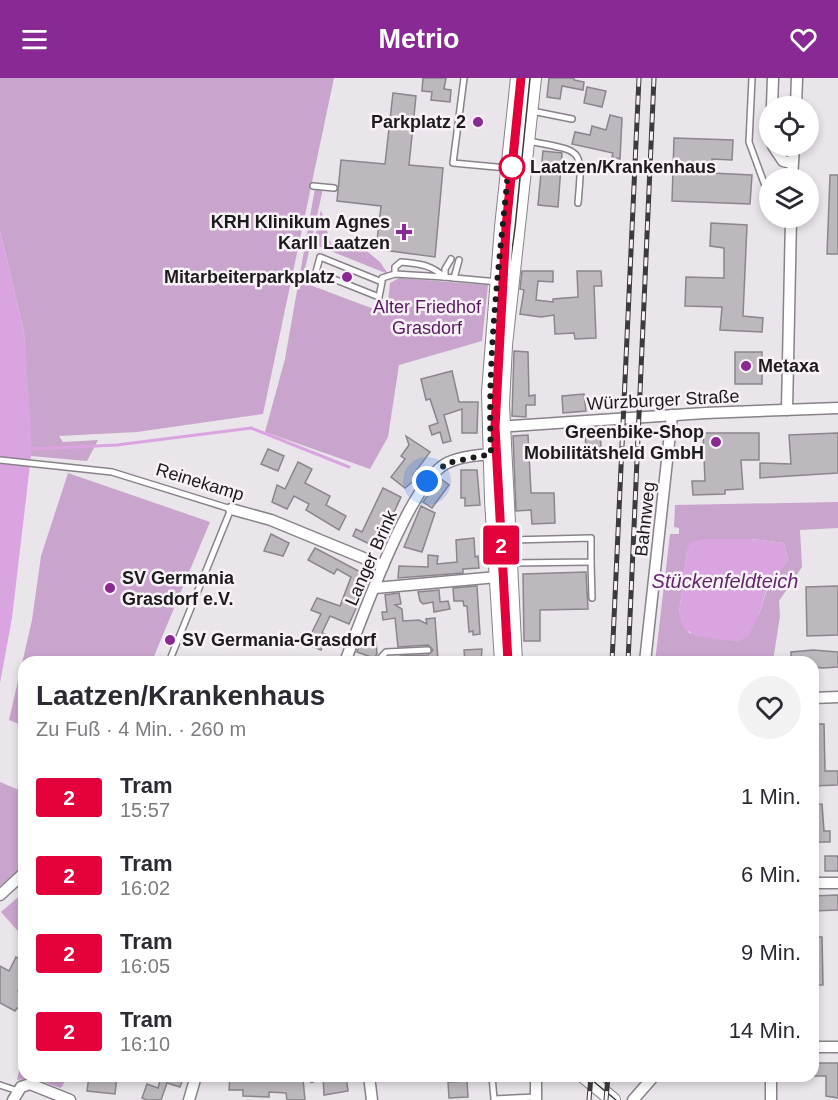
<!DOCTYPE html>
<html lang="de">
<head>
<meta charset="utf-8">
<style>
	body { margin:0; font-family:Helvetica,sans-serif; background:#f2f2f3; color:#2b2b33; height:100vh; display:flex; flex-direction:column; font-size:22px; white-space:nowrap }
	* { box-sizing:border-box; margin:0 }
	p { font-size:20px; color:#7c7c81 }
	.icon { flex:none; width:33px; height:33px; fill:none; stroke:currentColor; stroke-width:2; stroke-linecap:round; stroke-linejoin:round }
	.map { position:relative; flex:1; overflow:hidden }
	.drawer { position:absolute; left:18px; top:578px; width:801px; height:426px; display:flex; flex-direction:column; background:#fff; border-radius:18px; box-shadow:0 3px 9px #0003 }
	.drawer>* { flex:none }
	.badge { padding:0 12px; border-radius:4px; font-size:21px; line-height:39px }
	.tools { position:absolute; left:759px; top:18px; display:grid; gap:12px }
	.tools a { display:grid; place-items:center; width:60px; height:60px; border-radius:50%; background:#fff; box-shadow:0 3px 9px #0003; font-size:30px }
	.you { position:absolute; width:30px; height:30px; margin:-15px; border:4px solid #fff; border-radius:50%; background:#1a73e8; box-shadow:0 0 0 9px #1a73e833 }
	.map>.badge { position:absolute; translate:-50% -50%; box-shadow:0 0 0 3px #fff }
	.round { display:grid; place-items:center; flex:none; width:63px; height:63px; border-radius:32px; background:#f2f2f3 }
	.summary { display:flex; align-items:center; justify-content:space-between; height:102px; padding:0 18px }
	h1 { font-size:28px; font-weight:600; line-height:45px }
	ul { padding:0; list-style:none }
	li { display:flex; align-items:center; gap:18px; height:78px; padding:0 18px }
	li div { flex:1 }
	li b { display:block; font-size:22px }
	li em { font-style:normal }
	li .badge { min-width:66px; font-weight:700; text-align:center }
	header { display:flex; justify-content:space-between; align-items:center; height:78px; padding:0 18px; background:#882994; color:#fff; font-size:27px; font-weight:600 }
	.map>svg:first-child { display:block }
	.green { fill:#c9a5cd; fill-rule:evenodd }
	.water { fill:#d9a4df }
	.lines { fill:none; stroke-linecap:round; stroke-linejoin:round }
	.stream { stroke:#d9a4df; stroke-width:3 }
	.building { fill:#bdb7be; stroke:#8b858c; stroke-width:1.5 }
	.service-casing { stroke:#888289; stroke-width:8 }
	.minor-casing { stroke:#888289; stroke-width:13 }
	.tertiary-casing { stroke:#888289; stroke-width:16 }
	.service { stroke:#fff; stroke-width:5 }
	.minor { stroke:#fff; stroke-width:10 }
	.tertiary { stroke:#fff; stroke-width:14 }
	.tram { stroke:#3c3a3d; stroke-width:1.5 }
	.rail-casing { stroke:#3c3a3d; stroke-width:5 }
	.rail { stroke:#f8f1f8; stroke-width:3; stroke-dasharray:9; stroke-linecap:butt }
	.line-casing { stroke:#fff; stroke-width:14 }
	.line { stroke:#e4003a; stroke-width:9 }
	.walk { stroke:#1c1a1c; stroke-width:6; stroke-dasharray:0 10.8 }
	.poi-dot { fill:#882994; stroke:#f8f1f8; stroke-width:2 }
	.stop-dot { fill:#fff; stroke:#e4003a; stroke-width:3 }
	.labels { text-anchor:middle; stroke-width:5; stroke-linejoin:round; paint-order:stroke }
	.poi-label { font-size:18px; font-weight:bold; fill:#1c1a1c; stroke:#f8f1f8; text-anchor:end }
	.stop-label { font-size:18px; font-weight:bold; fill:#1c1a1c; stroke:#f8f1f8; text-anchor:start }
	.park-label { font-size:18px; fill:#581960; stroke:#f8f1f8 }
	.street-label { font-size:18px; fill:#1c1a1c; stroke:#f8f1f8 }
	.water-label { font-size:20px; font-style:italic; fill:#65266d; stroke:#f8f1f8 }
</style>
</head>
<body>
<header><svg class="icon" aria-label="menu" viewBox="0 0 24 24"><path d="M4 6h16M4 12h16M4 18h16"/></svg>Metrio<svg class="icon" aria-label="heart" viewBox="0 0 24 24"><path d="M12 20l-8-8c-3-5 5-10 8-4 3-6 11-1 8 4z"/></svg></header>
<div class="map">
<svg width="838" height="1022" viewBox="0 0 838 1022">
	<rect width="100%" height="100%" fill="#eae4eb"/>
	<g class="green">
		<polygon points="0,0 334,0 263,336 137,354 59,358 63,364 98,362 87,383 31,378 24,254 0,153"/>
		<polygon points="315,110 323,111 302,204 387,236 390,205 399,200 488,207 482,263 399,287 388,359 370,391 265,354 285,281"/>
		<polygon points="321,132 331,166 344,165 351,160 380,184 388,196 313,166"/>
		<polygon points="68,395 210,444 152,583 24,584 24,648 9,642 32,542 41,478"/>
		<path d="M838,424V450L800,452L802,489L779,523L780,538L773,583L655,584L670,456H679V450L674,449L675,427ZM705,461H751L784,465L788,482L769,505L759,536L738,563L689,555L679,535L687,473Z"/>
		<polygon points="0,704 24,714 24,787 0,808"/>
		<polygon points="24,814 24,860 1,834"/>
		<polygon points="24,973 24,998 68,998 61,1010 32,1000 17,1002"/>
	</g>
	<g class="water">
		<polygon points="0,153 24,254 31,349 31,378 12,540 0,605"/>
		<polygon points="705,461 751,461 784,465 788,482 768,506 759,536 748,559 738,563 722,562 695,558 683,549 679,535 687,473 690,464"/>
	</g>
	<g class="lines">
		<polyline class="stream" points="31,371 117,367 251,350 349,389"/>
	</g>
	<g class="building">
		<polygon points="423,0 446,0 444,11 451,12 450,24 431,22 432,14 422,13"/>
		<polygon points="549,0 574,0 574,2 584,4 583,12 562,8 560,21 547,19"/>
		<polygon points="587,9 606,13 602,29 584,25"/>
		<polygon points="393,15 416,18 409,87 443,90 435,179 376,171 381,128 337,123 341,82 385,86"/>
		<polygon points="610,37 622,40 620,81 612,79 613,75 572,66 575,54 590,57 592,48 606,52"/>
		<polygon points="674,60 733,62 732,82 712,81 711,95 752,97 750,126 672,123"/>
		<polygon points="543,73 562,75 558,129 538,127"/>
		<polygon points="830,97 838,97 838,176 827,176"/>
		<polygon points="711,145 747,147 743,238 763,240 762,254 720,252 722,229 685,228 686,199 724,200 724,170 710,168"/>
		<polygon points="522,193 553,193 553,204 538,203 536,222 553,224 553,221 578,219 577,193 601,193 602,208 594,208 596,260 575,261 574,255 555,256 554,237 541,239 520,236 524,212 520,211"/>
		<polygon points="514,273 528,274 529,318 535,317 535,327 526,327 526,339 512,338"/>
		<rect x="735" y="274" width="27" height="32"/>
		<polygon points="452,293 459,324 478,324 477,355 462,355 462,331 444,337 451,363 443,365 440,354 432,357 429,348 438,345 430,321 426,322 421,301"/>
		<polygon points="584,316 586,333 563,335 562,318"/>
		<polygon points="703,355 759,355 759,382 741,382 743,411 725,412 725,416 693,417 692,403 705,403"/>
		<polygon points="838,355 838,395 760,400 760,385 791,386 789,357"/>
		<polygon points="585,356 600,356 601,369 586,370"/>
		<polygon points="528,357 531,415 554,415 555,445 532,446 531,432 516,433 513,358"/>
		<polygon points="406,358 430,374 413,397 417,400 405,410 391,399 405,381 401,378 409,367"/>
		<polygon points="268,371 284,378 278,393 261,386"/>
		<polygon points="298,384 312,391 305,405 330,418 326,427 346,438 339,452 306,432 309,426 294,418 287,431 272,424 277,407 285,411"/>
		<polygon points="461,392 477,392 480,427 465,428 465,420 461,420"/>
		<polygon points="440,400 449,407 432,430 423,424"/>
		<polygon points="383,410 401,419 381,462 375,459 371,467 353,458 356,451 362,454"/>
		<polygon points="421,428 435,435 422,474 404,469"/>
		<polygon points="271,456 289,465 283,478 264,473"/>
		<polygon points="474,460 475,479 478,478 479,490 463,491 463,495 398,500 399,488 428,489 428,477 438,478 437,486 457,484 456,462"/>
		<polygon points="315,470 370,499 349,546 330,538 322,555 327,557 321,572 306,566 321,536 311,532 317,520 340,528 351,499 337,491 334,496 308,482"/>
		<polygon points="586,494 588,531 540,532 540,563 524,563 523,496"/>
		<polygon points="477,508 480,556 473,557 473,553 469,554 467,528 464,528 463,523 454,523 453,510"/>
		<polygon points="838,508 838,557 807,558 806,509"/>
		<polygon points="439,512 440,524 448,523 450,531 434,534 433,524 423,526 420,523 418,514"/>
		<polygon points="399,515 401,526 395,527 402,531 403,543 419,542 427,546 426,541 435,540 438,582 401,584 400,578 428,577 433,572 428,567 398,569 395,540 383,542 382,534 387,534 385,517"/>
		<polygon points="363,558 376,563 377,576 374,580 357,574"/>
		<polygon points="482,571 481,584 465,584 464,572"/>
		<polygon points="813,572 838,574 838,589 823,590 813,589 813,584 791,584 791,574"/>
		<polygon points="813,646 824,646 825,693 838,693 838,707 813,708"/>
		<polygon points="822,726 824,753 830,753 830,764 813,764 813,727"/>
		<rect x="825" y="778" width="13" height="15"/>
		<polygon points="838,817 838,832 813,833 813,818"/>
		<polygon points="813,859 822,859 823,907 813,907"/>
		<polygon points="16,879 24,883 24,901 18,913 24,916 24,934 17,930 15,933 0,925 0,888 9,893"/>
		<polygon points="813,985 838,985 838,1020 826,1018 826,998 813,998"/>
		<polygon points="89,998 117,998 115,1016 87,1013"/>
		<polygon points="149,998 184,998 180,1009 167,1005 161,1022 147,1022 142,1020 147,1006 158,1010 160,1003"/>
		<polygon points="230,998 281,998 280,1003 303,1001 305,1022 287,1022 286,1015 269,1014 269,1019 243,1018 243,1012 229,1012"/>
		<polygon points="323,998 346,998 348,1013 324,1017"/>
		<polygon points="467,1003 468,1019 449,1020 448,1004"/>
	</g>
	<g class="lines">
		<defs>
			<g id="service">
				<polyline points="464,0 453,85 507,90"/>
				<polyline points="752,0 749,64 768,116"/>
				<polyline points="532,33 572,41"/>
				<path d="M529,63C583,74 583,68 578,125"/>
				<polyline points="313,108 334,110"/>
				<polyline points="444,199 498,204"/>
				<polyline points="445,199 445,191 451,181"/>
				<polyline points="454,200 459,182"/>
				<path d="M382,204L379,219L316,194L320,179L382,204V200L395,196L444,199C431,186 418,186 401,184L395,189V196"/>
				<polyline points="0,382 112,394 231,431 169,584"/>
				<polyline points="591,484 592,520"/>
				<polyline points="510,485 591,484 591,460 511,462"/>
				<polyline points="377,584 386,574 428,572"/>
				<polyline points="310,998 312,1001"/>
				<polyline points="492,998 494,1021 536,1019"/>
				<polyline points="0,1007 18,1013"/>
			</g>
			<g id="minor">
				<polyline points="772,28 773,0"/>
				<polyline points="796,28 797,0"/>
				<polyline points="773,68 783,83 792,85"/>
				<polyline points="792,100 794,68"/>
				<polyline points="787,332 791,140"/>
				<polyline points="496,349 705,335 838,330"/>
				<polyline points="231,431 271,442 383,488"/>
				<polyline points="375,510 497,499"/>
				<path d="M345,584C361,543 410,403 447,385C461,378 480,377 496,376"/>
				<polyline points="645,584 672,337"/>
				<polyline points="813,620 838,619"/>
				<polyline points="813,805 838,805"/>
				<polyline points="0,817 24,795"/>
				<polyline points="813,969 838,969"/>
				<polyline points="369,998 372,1022"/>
				<polyline points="536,998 536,1022"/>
				<polyline points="13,1022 21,1009 30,1006 70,1022"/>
				<polyline points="189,1022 196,998"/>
				<polyline points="633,1022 654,998"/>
				<polyline points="771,1022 771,998"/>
			</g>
			<g id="tertiary">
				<polyline points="502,584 492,422 489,314 502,149 518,0"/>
				<polyline points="515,584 502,327 505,267 534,0"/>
				<polyline points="584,998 613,1022"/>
			</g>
		</defs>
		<use href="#service" class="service-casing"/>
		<use href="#minor" class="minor-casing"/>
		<use href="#tertiary" class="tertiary-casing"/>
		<use href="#service" class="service"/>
		<use href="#minor" class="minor"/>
		<use href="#tertiary" class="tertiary"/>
		<g class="tram">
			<polyline points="505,167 521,0"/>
			<polyline points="508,584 495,349 499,266 515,150 530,0"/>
			<polyline points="587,998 616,1022"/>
		</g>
		<defs>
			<g id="rail">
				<polyline points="612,584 639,0"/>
				<polyline points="628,584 654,0"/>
				<polyline points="589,1022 591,998"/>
				<polyline points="606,1022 608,998"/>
			</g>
		</defs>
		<use href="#rail" class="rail-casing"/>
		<use href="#rail" class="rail"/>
	</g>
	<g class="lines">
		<defs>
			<polyline id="line" points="508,584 495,349 506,149 521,0"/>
		</defs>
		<use href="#line" class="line-casing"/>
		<use href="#line" class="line"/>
		<path class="walk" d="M427,403L447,385L491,376C487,285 498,195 507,105L508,90L512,89"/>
	</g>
	<g class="poi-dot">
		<circle cx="478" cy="44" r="6"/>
		<path d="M401 145h6v6h6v6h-6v6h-6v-6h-6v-6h6z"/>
		<circle cx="347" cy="199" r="6"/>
		<circle cx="746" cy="288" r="6"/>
		<circle cx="716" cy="364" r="6"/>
		<circle cx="110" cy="510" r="6"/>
		<circle cx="170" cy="562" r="6"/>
	</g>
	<circle class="stop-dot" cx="512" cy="89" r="12"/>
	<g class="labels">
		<g class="poi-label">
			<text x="466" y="50">Parkplatz 2</text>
			<text x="390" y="150">KRH Klinikum Agnes<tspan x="390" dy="21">Karll Laatzen</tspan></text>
			<text x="335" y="205">Mitarbeiterparkplatz</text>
			<text x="758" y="294" text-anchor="start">Metaxa</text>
			<text x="704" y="360">Greenbike-Shop<tspan x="704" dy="21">Mobilitätsheld GmbH</tspan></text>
			<text x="122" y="506" text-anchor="start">SV Germania<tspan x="122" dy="21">Grasdorf e.V.</tspan></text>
			<text x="182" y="568" text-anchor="start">SV Germania-Grasdorf</text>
		</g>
		<g class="stop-label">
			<text x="530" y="95">Laatzen/Krankenhaus</text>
		</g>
		<g class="park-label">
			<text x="427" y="235">Alter Friedhof<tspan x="427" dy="21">Grasdorf</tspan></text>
		</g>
		<g class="street-label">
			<text transform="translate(663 322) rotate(-3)" y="6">Würzburger Straße</text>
			<text transform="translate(200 404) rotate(17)" y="6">Reinekamp</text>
			<text transform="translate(645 441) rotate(-84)" y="6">Bahnweg</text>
			<text transform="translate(371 480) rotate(-66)" y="6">Langer Brink</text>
		</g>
		<g class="water-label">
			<text x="725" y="510">Stückenfeldteich</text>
		</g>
	</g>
</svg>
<div class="tools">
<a><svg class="icon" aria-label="locate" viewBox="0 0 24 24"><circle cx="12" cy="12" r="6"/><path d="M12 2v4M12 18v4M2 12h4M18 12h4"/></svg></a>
<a><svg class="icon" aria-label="layers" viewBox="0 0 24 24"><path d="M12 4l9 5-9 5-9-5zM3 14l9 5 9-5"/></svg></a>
</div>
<div class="you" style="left:427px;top:403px"></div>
<b class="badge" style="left:501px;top:467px;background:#e4003a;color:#fff">2</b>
<section class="drawer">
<div class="summary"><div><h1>Laatzen/Krankenhaus</h1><p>Zu Fuß · 4 Min. · 260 m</p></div><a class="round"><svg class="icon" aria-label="heart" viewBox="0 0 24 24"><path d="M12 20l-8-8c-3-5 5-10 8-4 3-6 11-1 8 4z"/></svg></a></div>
<ul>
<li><span class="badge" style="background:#e4003a;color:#fff">2</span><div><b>Tram</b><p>15:57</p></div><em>1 Min.</em></li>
<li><span class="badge" style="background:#e4003a;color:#fff">2</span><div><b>Tram</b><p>16:02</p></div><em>6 Min.</em></li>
<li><span class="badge" style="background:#e4003a;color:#fff">2</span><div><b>Tram</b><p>16:05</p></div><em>9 Min.</em></li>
<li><span class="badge" style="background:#e4003a;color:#fff">2</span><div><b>Tram</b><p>16:10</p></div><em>14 Min.</em></li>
</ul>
</section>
</div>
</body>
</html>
